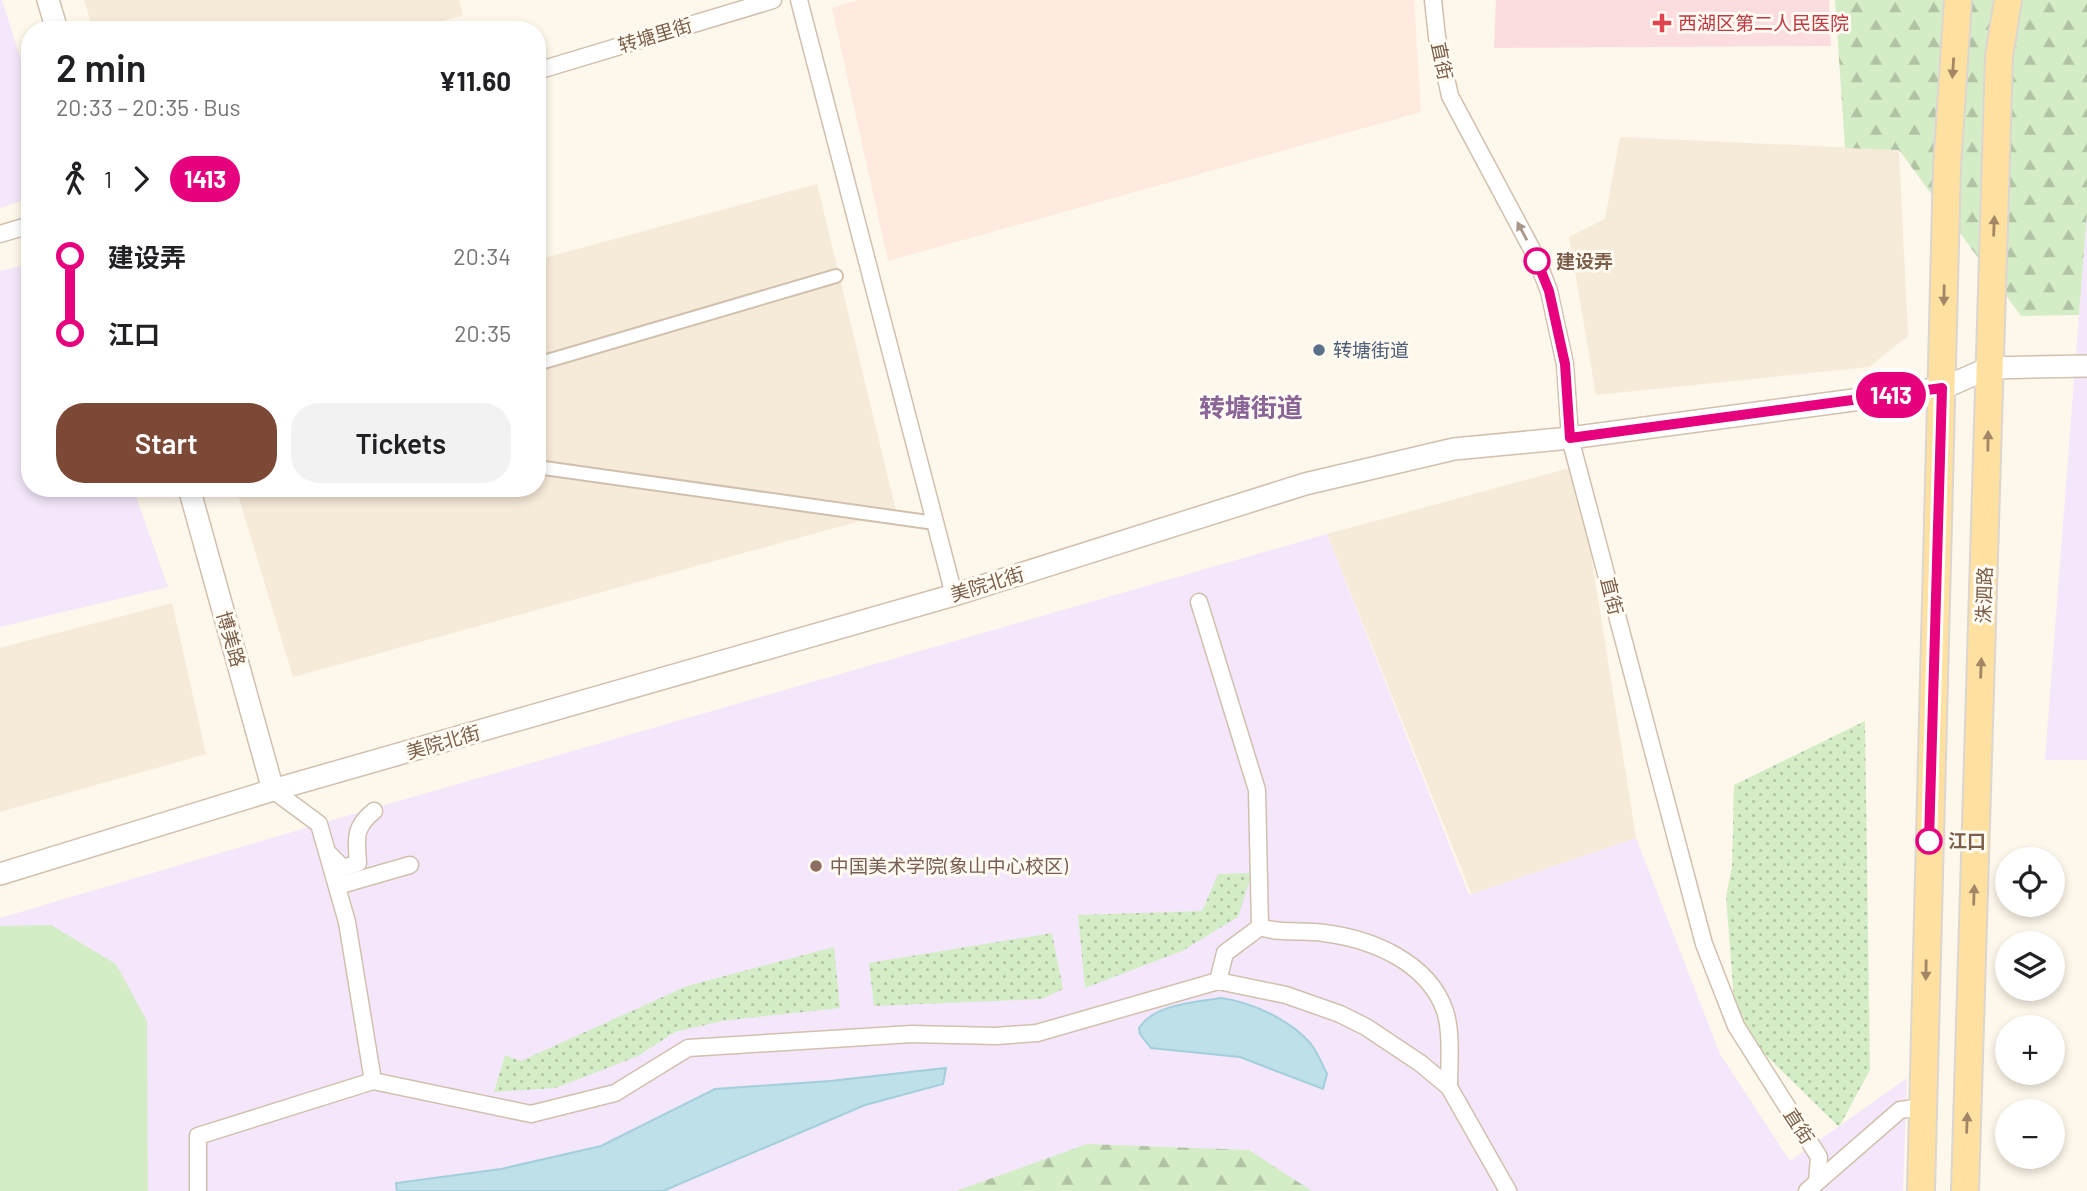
<!DOCTYPE html>
<html lang="en">
<head>
<meta charset="utf-8">
<style>
	body { margin:0; font-family:Barlow,"Noto Sans SC",sans-serif; background:#f2f2f2; color:#202124; height:100vh; display:flex; flex-direction:column; font-size:26px; white-space:nowrap }
	* { box-sizing:border-box; margin:0 }
	p { font-size:23px; color:#757577 }
	.icon { flex:none; width:38px; height:38px; fill:none; stroke:currentColor; stroke-width:2; stroke-linecap:round; stroke-linejoin:round }
	.map { position:relative; flex:1; overflow:hidden }
	.details { position:absolute; left:21px; top:21px; width:525px; height:476px; display:flex; flex-direction:column; background:#fff; border-radius:28px; box-shadow:0 4px 10px #0003 }
	.details>* { flex:none }
	.badge { padding:0 14px; border-radius:23px; font-size:24px; line-height:46px }
	.buttons { position:absolute; left:1995px; top:847px; display:grid; gap:14px }
	.buttons a { display:grid; place-items:center; width:70px; height:70px; border-radius:50%; background:#fff; box-shadow:0 4px 10px #0003; font-size:35px }
	.map>.badge { position:absolute; translate:-50% -50%; box-shadow:0 0 0 4px #fff }
	.legs { display:flex; align-items:center; gap:10px; height:77px; padding:0 35px; font-size:23px }
	.legs p { margin-inline-start:auto }
	.overview { display:flex; align-items:center; justify-content:space-between; height:119px; padding:0 35px }
	h1 { font-size:38px; font-weight:600; line-height:52px }
	.cta { display:flex; gap:14px; margin-top:auto; padding:14px 35px }
	.cta a { flex:1; height:80px; border-radius:28px; background:#7c4936; color:#fff; font-size:28px; font-weight:600; line-height:80px; text-align:center }
	.cta a+a { background:#f2f2f2; color:#202124 }
	ul { padding:0 35px; list-style:none }
	li { display:flex; align-items:center; gap:24px; height:77px; font-size:26px }
	li i { display:grid; place-items:center; width:10px; height:100%; margin:0 9px; background:currentColor }
	li i::after { content:''; width:18px; height:18px; margin:-9px; border:5px solid; border-radius:50%; background:#fff }
	li p { margin-inline-start:auto }
	li:first-child i { background:linear-gradient(#0000 50%,currentColor 0) }
	li:last-child i { background:linear-gradient(currentColor 50%,#0000 0) }
	.map>svg:first-child { display:block }
	.residential { fill:#f6ead8 }
	.commercial { fill:#feeade }
	.education { fill:#f4e7fb }
	.medical { fill:#fcdddf }
	.grass { fill:url(#grass-dots) }
	.forest { fill:url(#forest-firs) }
	.park { fill:#d4edc7 }
	.water { fill:#bde0e9; stroke:#a3cfdc; stroke-width:2 }
	.lines { fill:none; stroke-linecap:round; stroke-linejoin:round }
	.pedestrian-casing { stroke:#d2c0ae; stroke-width:16 }
	.minor-casing { stroke:#d2c0ae; stroke-width:19 }
	.tertiary-casing { stroke:#d2c0ae; stroke-width:24 }
	.primary-casing { stroke:#ddd5d0; stroke-width:30 }
	.pedestrian { stroke:#fff; stroke-width:12 }
	.minor { stroke:#fff; stroke-width:16 }
	.tertiary { stroke:#fff; stroke-width:21 }
	.primary { stroke:#fee1a1; stroke-width:26 }
	.oneway { fill:#a28665 }
	.oneway2 { fill:#a9978a }
	.line-1-casing { stroke:#fff; stroke-width:16 }
	.line-1 { stroke:#e6007e; stroke-width:10 }
	.health-dot { fill:#e0444e; stroke:#fffbf2; stroke-width:2.5 }
	.stop-1-dot { fill:#fff; stroke:#e6007e; stroke-width:3.5 }
	.service-dot { fill:#5c6f8a; stroke:#fffbf2; stroke-width:2.5 }
	.education-dot { fill:#8d6e63; stroke:#fffbf2; stroke-width:2.5 }
	.labels { text-anchor:middle; stroke-width:6; stroke-linejoin:round; paint-order:stroke }
	.health-label { font-size:19px; fill:#be3a42; stroke:#fffbf2; text-anchor:start }
	.street-label { font-size:19px; fill:#7b5f4b; stroke:#fffbf2 }
	.stop-label { font-size:19px; font-weight:bold; fill:#7b5f4b; stroke:#fffbf2; text-anchor:start }
	.service-label { font-size:19px; fill:#4e5e75; stroke:#fffbf2; text-anchor:start }
	.education-label { font-size:19px; fill:#785e54; stroke:#fffbf2; text-anchor:start }
	.district-label { font-size:26px; font-weight:bold; fill:#896496; stroke:#fffbf2 }
</style>
</head>
<body>
<div class="map">
<svg width="2087" height="1191" viewBox="0 0 2087 1191">
	<defs>
		<pattern id="grass-dots" width="8" height="8" patternUnits="userSpaceOnUse" patternTransform="scale(1.75)"><rect width="8" height="8" fill="#d4edc7"/><path d="M2 2h.1M6 6h.1" fill="none" stroke="#b1c3a4" stroke-width="1.8" stroke-linecap="round"/></pattern>
		<pattern id="forest-firs" width="22" height="20" patternUnits="userSpaceOnUse" patternTransform="scale(1.75)"><rect width="22" height="20" fill="#d4edc7"/><path d="M5 1l3.5 6h-7zM16 11l3.5 6h-7z" fill="#b1c3a4"/></pattern>
	</defs>
	<rect width="100%" height="100%" fill="#fef7eb"/>
	<g class="residential">
		<polygon points="84,0 459,0 463,15 414,30 93,30"/>
		<polygon points="1620,137 1899,150 1908,336 1869,367 1596,395 1569,237 1605,219"/>
		<polygon points="817,184 896,511 293,677 236,488 537,488 537,260"/>
		<polygon points="1577,466 1636,838 1478,910 1327,534"/>
		<polygon points="172,603 206,754 0,812 0,648"/>
	</g>
	<polygon class="commercial" points="859,0 1414,0 1421,112 888,261 832,8"/>
	<g class="education">
		<polygon points="0,0 2,0 30,89 30,198 0,208"/>
		<polygon points="2087,213 2087,760 2045,760 2079,315"/>
		<polygon points="30,264 30,488 133,488 168,587 0,627 0,271"/>
		<polygon points="1327,534 1469,895 1636,838 1720,1054 1790,1161 1907,1078 1903,1191 0,1191 0,918 319,824"/>
	</g>
	<polygon class="medical" points="1496,0 1829,0 1831,46 1494,48"/>
	<g class="grass">
		<polygon points="1865,721 1870,1070 1839,1127 1736,1026 1726,897 1732,866 1734,785"/>
		<polygon points="1252,873 1238,917 1182,951 1085,988 1078,915 1202,911 1218,874"/>
		<polygon points="1052,933 1063,989 1042,999 874,1006 869,963"/>
		<polygon points="834,947 840,1008 722,1021 675,1032 638,1056 556,1088 494,1092 505,1055 521,1061 687,986"/>
	</g>
	<g class="forest">
		<polygon points="1835,0 2087,0 2087,213 2079,315 2021,316 1899,150 1845,148"/>
		<polygon points="1087,1144 1249,1150 1312,1191 956,1191"/>
	</g>
	<polygon class="park" points="51,925 116,964 147,1021 148,1191 0,1191 0,926"/>
	<g class="water">
		<path d="M1221,998C1251,1002 1291,1020 1311,1044C1318,1053 1322,1064 1327,1074L1323,1089L1240,1057L1151,1048L1140,1034L1139,1028C1154,1004 1196,1002 1221,998Z"/>
		<polygon points="946,1068 943,1084 865,1105 663,1191 397,1191 396,1183 501,1169 601,1146 715,1089 830,1081"/>
	</g>
	<g class="lines">
		<defs>
			<g id="pedestrian">
				<polyline points="537,364 836,276"/>
				<polyline points="537,467 935,523"/>
			</g>
			<g id="minor">
				<polyline points="799,0 954,595"/>
				<polyline points="1433,0 1437,37 1450,96 1536,257 1549,291 1565,364 1570,438 1704,944 1736,1026 1819,1157 1817,1182"/>
				<polyline points="537,71 773,0"/>
				<polyline points="0,234 30,225"/>
				<polyline points="1199,602 1257,790 1260,927"/>
				<polyline points="273,790 319,824 347,922 373,1081"/>
				<path d="M329,854L343,868L358,863C356,838 354,827 374,811"/>
				<polyline points="337,886 410,865"/>
				<path d="M1218,981L1225,953L1260,927C1281,934 1303,930 1324,933C1372,939 1428,962 1445,1011C1452,1032 1449,1065 1449,1087"/>
				<polyline points="198,1191 198,1136 373,1081 531,1114 615,1093 688,1048 912,1034 996,1036 1037,1033 1218,981 1286,995 1340,1014 1366,1027 1420,1063 1449,1087 1508,1191"/>
				<polyline points="1807,1191 1900,1110 1923,1107"/>
			</g>
			<g id="tertiary">
				<polyline points="48,0 57,30"/>
				<polyline points="189,488 273,790"/>
				<polyline points="0,874 273,790 954,595 1305,484 1454,449 1570,438 1943,388 1989,368 2087,366"/>
			</g>
			<g id="primary">
				<polyline points="1921,1191 1947,167 1958,0"/>
				<polyline points="1965,1191 1999,56 2008,0"/>
			</g>
		</defs>
		<use href="#pedestrian" class="pedestrian-casing"/>
		<use href="#minor" class="minor-casing"/>
		<use href="#tertiary" class="tertiary-casing"/>
		<use href="#primary" class="primary-casing"/>
		<use href="#pedestrian" class="pedestrian"/>
		<use href="#minor" class="minor"/>
		<use href="#tertiary" class="tertiary"/>
		<use href="#primary" class="primary"/>
	</g>
	<defs><path id="oneway-solid" d="M-6-.8H1V-3.2L6.5 0L1 3.2V.8H-6Z" transform="scale(1.75)"/></defs>
	<g class="oneway">
		<use href="#oneway-solid" transform="translate(1953 68) rotate(94)"/>
		<use href="#oneway-solid" transform="translate(1994 226) rotate(-88)"/>
		<use href="#oneway-solid" transform="translate(1944 295) rotate(91)"/>
		<use href="#oneway-solid" transform="translate(1988 441) rotate(-89)"/>
		<use href="#oneway-solid" transform="translate(1981 668) rotate(-88)"/>
		<use href="#oneway-solid" transform="translate(1974 895) rotate(-88)"/>
		<use href="#oneway-solid" transform="translate(1926 970) rotate(91)"/>
		<use href="#oneway-solid" transform="translate(1967 1123) rotate(-88)"/>
	</g>
	<use class="oneway2" href="#oneway-solid" transform="translate(1522 231) rotate(-118)"/>
	<g class="lines">
		<defs>
			<polyline id="line-1" points="1537,261 1549,291 1565,364 1570,438 1942,388 1929,841"/>
		</defs>
		<use href="#line-1" class="line-1-casing"/>
		<use href="#line-1" class="line-1"/>
	</g>
	<path class="health-dot" d="M1658.5 12.5h7v7h7v7h-7v7h-7v-7h-7v-7h7z"/>
	<g class="stop-1-dot">
		<circle cx="1537" cy="261" r="12"/>
		<circle cx="1929" cy="841" r="12"/>
	</g>
	<circle class="service-dot" cx="1319" cy="350" r="7"/>
	<circle class="education-dot" cx="816" cy="866" r="7"/>
	<g class="labels">
		<g class="health-label">
			<text x="1678" y="30">西湖区第二人民医院</text>
		</g>
		<g class="street-label">
			<text transform="translate(655 35) rotate(-17)" y="7">转塘里街</text>
			<text transform="translate(1442 61) rotate(78)" y="7">直街</text>
			<text transform="translate(987 584) rotate(-17)" y="7">美院北街</text>
			<text transform="translate(1984 595) rotate(-88)" y="7">洙泗路</text>
			<text transform="translate(1612 596) rotate(76)" y="7">直街</text>
			<text transform="translate(231 639) rotate(74)" y="7">博美路</text>
			<text transform="translate(443 742) rotate(-16)" y="7">美院北街</text>
			<text transform="translate(1799 1126) rotate(57)" y="7">直街</text>
		</g>
		<g class="stop-label">
			<text x="1556" y="268">建设弄</text>
			<text x="1948" y="848">江口</text>
		</g>
		<g class="service-label">
			<text x="1333" y="357">转塘街道</text>
		</g>
		<g class="education-label">
			<text x="830" y="873">中国美术学院(象山中心校区)</text>
		</g>
		<g class="district-label">
			<text x="1251" y="417">转塘街道</text>
		</g>
	</g>
</svg>
<div class="buttons">
<a><svg class="icon" aria-label="locate" viewBox="0 0 24 24"><circle cx="12" cy="12" r="6"/><path d="M12 2v4M12 18v4M2 12h4M18 12h4"/></svg></a>
<a><svg class="icon" aria-label="layers" viewBox="0 0 24 24"><path d="M12 4l9 5-9 5-9-5zM3 14l9 5 9-5"/></svg></a>
<a>+</a>
<a>−</a>
</div>
<b class="badge" style="left:1891px;top:395px;background:#e6007e;color:#fff">1413</b>
<section class="details">
<div class="overview"><div><h1>2 min</h1><p>20:33 – 20:35 · Bus</p></div><b>¥11.60</b></div>
<div class="legs"><svg class="icon" aria-label="walk" viewBox="0 0 24 24"><circle cx="13" cy="4" r="2"/><path d="M13 8l-2 6 4 7M11 14l-3 7M7 12l3-4h3l4 4"/></svg>1<svg class="icon" aria-label="forward" viewBox="0 0 24 24"><path d="M9 5l7 7-7 7"/></svg><b class="badge" style="background:#e6007e;color:#fff">1413</b></div>
<ul>
<li><i style="color:#e6007e"></i><b>建设弄</b><p>20:34</p></li>
<li><i style="color:#e6007e"></i><b>江口</b><p>20:35</p></li>
</ul>
<div class="cta"><a>Start</a><a>Tickets</a></div>
</section>
</div>
</body>
</html>
